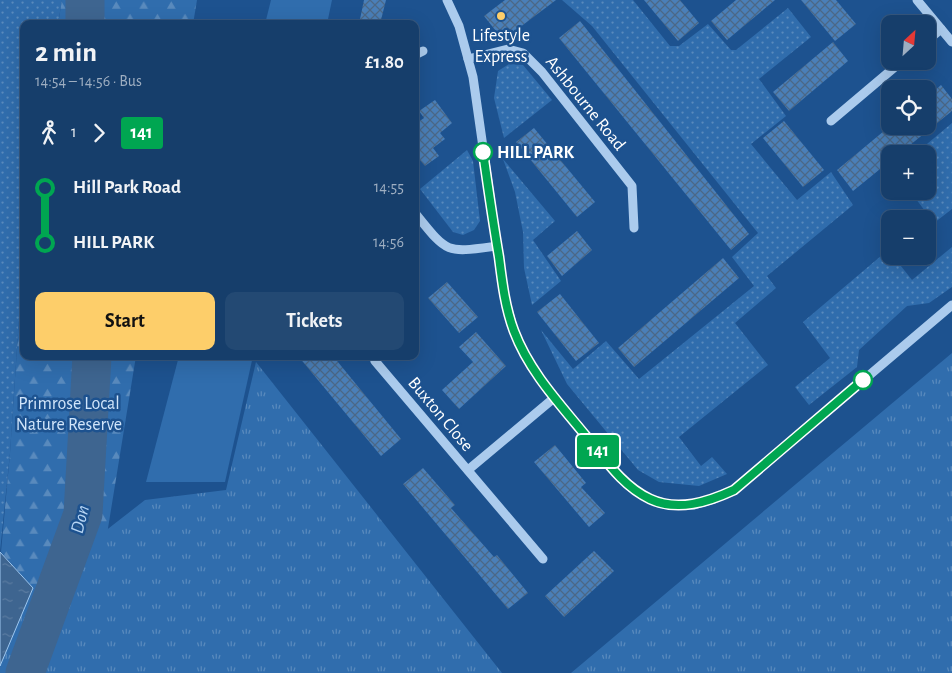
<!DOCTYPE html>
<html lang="en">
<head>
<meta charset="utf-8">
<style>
	body { margin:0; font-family:"Alegreya Sans",sans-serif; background:#234973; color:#f1f3f6; height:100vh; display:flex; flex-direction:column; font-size:19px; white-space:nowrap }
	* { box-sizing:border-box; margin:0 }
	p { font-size:16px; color:#9eaec1 }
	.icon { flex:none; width:28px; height:28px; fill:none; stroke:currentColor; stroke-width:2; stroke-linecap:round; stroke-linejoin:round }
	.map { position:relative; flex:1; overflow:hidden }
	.drawer { position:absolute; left:20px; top:20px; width:399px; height:340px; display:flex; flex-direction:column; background:#163e6b; border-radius:10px; box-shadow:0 5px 20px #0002,0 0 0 1px #35577e }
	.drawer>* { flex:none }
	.badge { padding:0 10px; border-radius:4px; font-size:18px; line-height:32px }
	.needle { width:32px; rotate:26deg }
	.controls { position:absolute; left:881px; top:15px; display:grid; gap:10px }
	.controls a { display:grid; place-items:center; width:55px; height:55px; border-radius:10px; background:#163e6b; box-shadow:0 5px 20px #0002,0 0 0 1px #35577e; font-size:25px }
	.map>.badge { position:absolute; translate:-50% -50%; box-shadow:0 0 0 2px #fff }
	.legs { display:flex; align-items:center; gap:8px; height:55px; padding:0 15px; font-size:16px }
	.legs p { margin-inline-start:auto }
	.summary { display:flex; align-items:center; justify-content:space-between; height:85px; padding:0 15px }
	h1 { font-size:28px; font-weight:700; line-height:38px }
	.button { display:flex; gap:10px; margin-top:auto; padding:10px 15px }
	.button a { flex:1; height:58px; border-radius:10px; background:#fdce6a; color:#111; font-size:20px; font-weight:700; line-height:58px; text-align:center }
	.button a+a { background:#234973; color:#f1f3f6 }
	ul { padding:0 15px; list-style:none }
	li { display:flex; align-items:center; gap:18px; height:55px; font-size:19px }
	li i { display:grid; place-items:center; width:8px; height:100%; margin:0 6px; background:currentColor }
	li i::after { content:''; width:12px; height:12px; margin:-6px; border:4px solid; border-radius:50%; background:#163e6b }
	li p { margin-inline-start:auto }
	li:first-child i { background:linear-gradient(#0000 50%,currentColor 0) }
	li:last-child i { background:linear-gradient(currentColor 50%,#0000 0) }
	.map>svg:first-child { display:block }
	.grass { fill:url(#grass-dots) }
	.forest { fill:url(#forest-firs) }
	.park { fill:url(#park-tufts) }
	.garden { fill:#306dad }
	.water { fill:url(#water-ripples); stroke:#9ec7ef }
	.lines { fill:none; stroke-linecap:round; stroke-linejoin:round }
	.river { stroke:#3e6590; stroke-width:39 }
	.building { fill:url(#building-cross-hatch) }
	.minor { stroke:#abcbed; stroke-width:9 }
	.line-1-casing { stroke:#fff; stroke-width:11 }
	.line-1 { stroke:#00a651; stroke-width:8 }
	.poi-dot { fill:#fdce6a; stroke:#1d528f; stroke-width:2 }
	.stop-1-dot { fill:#fff; stroke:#00a651; stroke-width:2.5 }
	.labels { text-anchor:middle; stroke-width:5; stroke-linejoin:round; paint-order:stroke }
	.poi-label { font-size:18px; fill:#fff; stroke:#1d528f }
	.street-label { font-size:18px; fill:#fff; stroke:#1d528f }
	.stop-label { font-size:18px; font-weight:bold; fill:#fff; stroke:#1d528f; text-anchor:start }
	.park-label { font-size:18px; fill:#d1e5fa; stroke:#1d528f }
	.water-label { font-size:19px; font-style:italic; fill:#b7d5f4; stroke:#1d528f }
</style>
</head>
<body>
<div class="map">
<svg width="952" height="673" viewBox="0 0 952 673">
	<defs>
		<pattern id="grass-dots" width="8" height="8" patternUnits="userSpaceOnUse" patternTransform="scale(1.25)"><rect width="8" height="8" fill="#306dad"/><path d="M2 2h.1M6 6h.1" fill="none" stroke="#598abd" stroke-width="1.8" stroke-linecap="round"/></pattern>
		<pattern id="forest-firs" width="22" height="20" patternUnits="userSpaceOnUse" patternTransform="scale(1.25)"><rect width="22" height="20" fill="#306dad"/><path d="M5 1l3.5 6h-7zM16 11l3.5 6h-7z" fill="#598abd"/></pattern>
		<pattern id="park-tufts" width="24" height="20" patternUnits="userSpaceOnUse" patternTransform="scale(1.25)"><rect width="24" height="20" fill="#306dad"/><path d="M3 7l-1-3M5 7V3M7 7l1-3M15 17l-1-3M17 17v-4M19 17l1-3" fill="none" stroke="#598abd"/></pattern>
		<pattern id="water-ripples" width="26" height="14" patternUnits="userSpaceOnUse" patternTransform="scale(1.25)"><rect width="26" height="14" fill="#3e6590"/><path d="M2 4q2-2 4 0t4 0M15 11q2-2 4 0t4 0" fill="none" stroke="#5b7ca1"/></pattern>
		<pattern id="building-cross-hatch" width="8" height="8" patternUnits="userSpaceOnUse" patternTransform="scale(1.25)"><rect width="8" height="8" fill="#4a7fb8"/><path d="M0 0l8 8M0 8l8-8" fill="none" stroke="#4b6887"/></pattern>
	</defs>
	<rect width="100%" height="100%" fill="#1d528f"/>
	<g class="grass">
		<polygon points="0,0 62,0 58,24 24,24 24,244 10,453 0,552"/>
		<polygon points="562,0 633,0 670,46 679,46 708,24 731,50 736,50 788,8 811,37 759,79 786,116 751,144 797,200 831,172 853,205 767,276 776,288 735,323 768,365 679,437 701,466 712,457 727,474 699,486 659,482 638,470 567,384 541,330 573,369 606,341 639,379 754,286 732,257 758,233 592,26"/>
		<polygon points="509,64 523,65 552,100 504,138 494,98 498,71"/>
		<polygon points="952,123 952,209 934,223 910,191 928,191 928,154 915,154"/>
		<polygon points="467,150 473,161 480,221 474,230 463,235 453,232 420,189"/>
		<polygon points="503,159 555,221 533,240 561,281 532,305 524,268 523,232 515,192"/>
		<polygon points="952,247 952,287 929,303 907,306 859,350 857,367 809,405 795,387 830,358 803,322 888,250 890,256 893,256 912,280"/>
	</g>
	<g class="forest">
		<polygon points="62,0 197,0 193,24 58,24"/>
		<polygon points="24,244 24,356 136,356 88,651 0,673 33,588 1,552 10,453"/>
	</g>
	<g class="park">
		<polygon points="952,353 952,673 571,673"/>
		<polygon points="256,362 502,673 0,673 0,613 145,500 226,490"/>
	</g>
	<g class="garden">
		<polygon points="271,0 332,0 327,24 265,24"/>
		<polygon points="179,356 253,356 225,482 146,482"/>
	</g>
	<polygon class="water" points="0,552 33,588 0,666"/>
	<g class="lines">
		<g class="river">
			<polyline points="85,24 85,0"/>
			<polyline points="25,673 83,514 92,356"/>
		</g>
	</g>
	<g class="building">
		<polygon points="364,0 386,0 380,24 359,24"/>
		<polygon points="505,0 556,0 503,40 484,16"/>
		<polygon points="644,0 680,0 699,23 678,41"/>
		<polygon points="736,0 775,0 727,40 711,21"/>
		<polygon points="801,0 836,0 856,24 835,41"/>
		<polygon points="580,21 749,234 731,250 559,38"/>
		<polygon points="833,42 848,61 789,111 773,92"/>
		<polygon points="941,85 952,99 952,111 899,154 890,154 890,161 853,191 837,170 890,126 928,126 928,96"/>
		<polygon points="435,100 452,123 440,133 445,139 433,148 439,156 425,166 419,159 415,162 415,124 424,118 419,111"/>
		<polygon points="784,121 824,170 803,187 763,138"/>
		<polygon points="534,128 595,202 577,217 516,142"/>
		<polygon points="577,231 592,250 562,276 547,256"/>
		<polygon points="723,258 739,278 634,367 618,348"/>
		<polygon points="447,282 478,317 459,333 428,298"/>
		<polygon points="560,294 599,343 576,361 537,312"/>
		<polygon points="476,332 506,366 459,409 442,390 473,362 459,347"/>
		<polygon points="298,356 333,356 401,439 381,456"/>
		<polygon points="555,445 586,483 581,487 605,513 589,527 534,462"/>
		<polygon points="423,468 455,505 451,508 494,557 497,555 528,593 508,609 403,484"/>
		<polygon points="594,551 614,571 564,617 545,596"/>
	</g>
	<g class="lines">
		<g class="minor">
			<polyline points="447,0 459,26 473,77 504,295 514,331 527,359 549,392 616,473 632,488 651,500 672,505 694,505 714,499 734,490 952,305"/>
			<polyline points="917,0 952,42"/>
			<polyline points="928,40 941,29"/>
			<polyline points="415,55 423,51"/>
			<polyline points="468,59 508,49 523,53 542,72 632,186 634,228"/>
			<polyline points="831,121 902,61"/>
			<path d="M415,213C448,254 445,253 497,246"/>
			<polyline points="380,356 375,361 543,559"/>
			<polyline points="468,470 554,398"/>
		</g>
	</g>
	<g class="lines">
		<defs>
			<path id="line-1" d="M483,152C488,187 493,222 499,257C502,281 505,307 514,331C529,371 559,403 586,436C605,459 622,486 650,499C678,512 708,502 734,490L863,380"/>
		</defs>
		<use href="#line-1" class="line-1-casing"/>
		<use href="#line-1" class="line-1"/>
	</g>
	<circle class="poi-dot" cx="501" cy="16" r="5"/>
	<g class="stop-1-dot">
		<circle cx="483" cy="152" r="9"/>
		<circle cx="863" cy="380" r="9"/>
	</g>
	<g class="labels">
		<g class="poi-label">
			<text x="501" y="41">Lifestyle<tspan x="501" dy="21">Express</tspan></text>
		</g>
		<g class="street-label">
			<text transform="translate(586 103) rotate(51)" y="6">Ashbourne Road</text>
			<text transform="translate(441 414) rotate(50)" y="6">Buxton Close</text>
		</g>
		<g class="stop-label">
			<text x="497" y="158">HILL PARK</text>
		</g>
		<g class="park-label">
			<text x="69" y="409">Primrose Local<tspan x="69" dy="21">Nature Reserve</tspan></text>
		</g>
		<g class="water-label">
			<text transform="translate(79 519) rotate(-76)" y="7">Don</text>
		</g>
	</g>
</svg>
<div class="controls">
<a><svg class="needle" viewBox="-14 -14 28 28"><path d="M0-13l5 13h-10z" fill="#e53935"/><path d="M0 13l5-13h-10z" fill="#9eaec1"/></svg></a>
<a><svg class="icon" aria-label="locate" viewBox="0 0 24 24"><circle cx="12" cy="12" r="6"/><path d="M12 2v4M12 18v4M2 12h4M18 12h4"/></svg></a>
<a>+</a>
<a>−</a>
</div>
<b class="badge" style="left:598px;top:451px;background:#00a651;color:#fff">141</b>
<section class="drawer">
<div class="summary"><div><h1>2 min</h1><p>14:54 – 14:56 · Bus</p></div><b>£1.80</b></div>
<div class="legs"><svg class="icon" aria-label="walk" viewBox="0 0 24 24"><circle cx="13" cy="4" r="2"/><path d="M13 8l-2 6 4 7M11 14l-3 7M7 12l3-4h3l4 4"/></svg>1<svg class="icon" aria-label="forward" viewBox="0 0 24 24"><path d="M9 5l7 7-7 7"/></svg><b class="badge" style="background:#00a651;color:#fff">141</b></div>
<ul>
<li><i style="color:#00a651"></i><b>Hill Park Road</b><p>14:55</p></li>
<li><i style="color:#00a651"></i><b>HILL PARK</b><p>14:56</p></li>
</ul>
<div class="button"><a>Start</a><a>Tickets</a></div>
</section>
</div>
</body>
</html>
